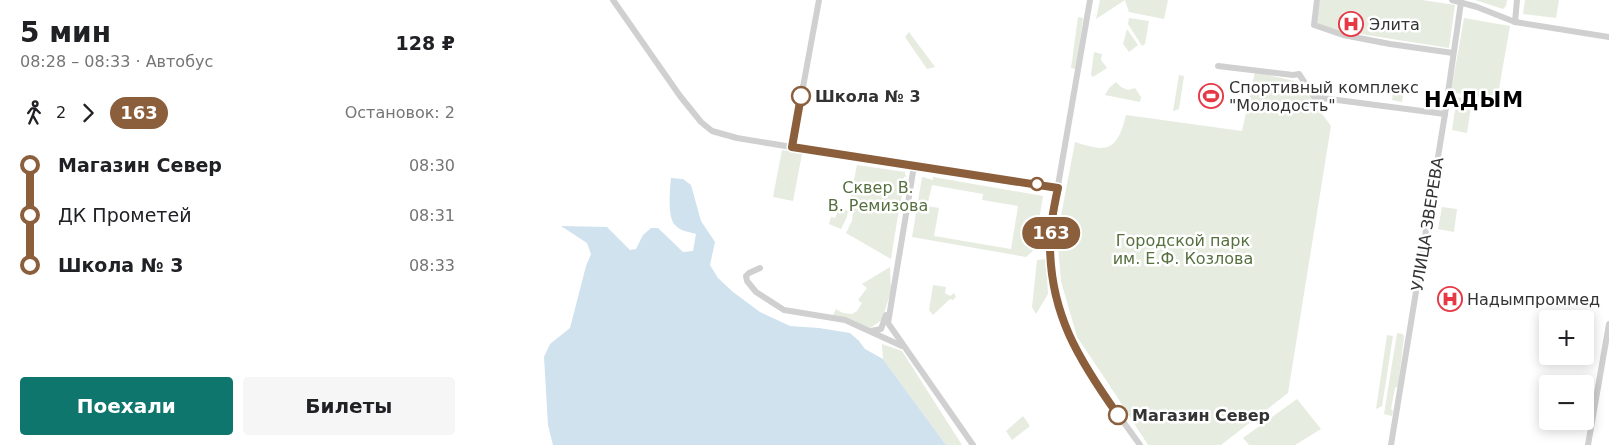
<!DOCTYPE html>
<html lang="ru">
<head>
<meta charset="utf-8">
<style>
	body { margin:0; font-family:"DejaVu Sans",sans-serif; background:#f6f6f6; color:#202124; height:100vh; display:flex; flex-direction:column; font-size:19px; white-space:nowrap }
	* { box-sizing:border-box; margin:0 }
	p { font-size:16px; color:#757577 }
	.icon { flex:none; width:28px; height:28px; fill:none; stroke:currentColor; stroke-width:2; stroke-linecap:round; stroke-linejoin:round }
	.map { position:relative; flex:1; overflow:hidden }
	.side { display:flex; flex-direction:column; background:#fff; width:475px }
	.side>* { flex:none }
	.badge { padding:0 10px; border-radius:16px; font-size:18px; line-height:32px }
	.tools { position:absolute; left:1064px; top:310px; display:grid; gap:10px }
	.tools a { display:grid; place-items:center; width:55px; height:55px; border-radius:5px; background:#fff; box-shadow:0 2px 12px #0003; font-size:25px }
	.map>.badge { position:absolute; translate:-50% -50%; box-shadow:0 0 0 2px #fff }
	.legs { display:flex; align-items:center; gap:8px; height:55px; padding:0 20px; font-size:16px }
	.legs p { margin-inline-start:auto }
	.head { display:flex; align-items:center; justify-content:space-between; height:85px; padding:0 20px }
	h1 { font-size:28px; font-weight:800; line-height:38px }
	.primary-button { display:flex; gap:10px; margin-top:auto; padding:10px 20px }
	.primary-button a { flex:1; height:58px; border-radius:5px; background:#0f766e; color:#fff; font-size:20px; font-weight:800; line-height:58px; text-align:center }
	.primary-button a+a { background:#f6f6f6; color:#202124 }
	ul { padding:0 20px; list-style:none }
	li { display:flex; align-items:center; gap:18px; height:50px; font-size:19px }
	li i { display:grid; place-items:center; width:8px; height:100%; margin:0 6px; background:currentColor }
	li i::after { content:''; width:12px; height:12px; margin:-6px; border:4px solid; border-radius:50%; background:#fff }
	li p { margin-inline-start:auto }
	li:first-child i { background:linear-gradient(#0000 50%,currentColor 0) }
	li:last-child i { background:linear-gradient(currentColor 50%,#0000 0) }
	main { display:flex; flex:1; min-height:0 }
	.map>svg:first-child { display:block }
	.green { fill:#e6ecdf; fill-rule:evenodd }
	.water { fill:#cfe2ee }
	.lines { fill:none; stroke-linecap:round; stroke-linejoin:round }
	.minor { stroke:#d0d0d0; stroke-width:6 }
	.line-1-casing { stroke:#fff; stroke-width:11 }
	.line-1 { stroke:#8b5e3c; stroke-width:8 }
	.stop-1-dot { fill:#fff; stroke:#8b5e3c; stroke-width:2.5 }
	.labels { text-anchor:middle; stroke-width:5; stroke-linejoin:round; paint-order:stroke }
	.poi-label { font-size:16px; fill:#333; stroke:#fff; text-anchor:start }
	.stop-label { font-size:16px; font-weight:bold; fill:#333; stroke:#fff; text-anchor:start }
	.park-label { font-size:16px; fill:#56703f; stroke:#fff }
	.street-label { font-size:16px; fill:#333; stroke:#fff }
	.district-label { font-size:21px; font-weight:bold; letter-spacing:1px; fill:#000; stroke:#fff }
</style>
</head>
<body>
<main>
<section class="side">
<div class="head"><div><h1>5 мин</h1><p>08:28 – 08:33 · Автобус</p></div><b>128 ₽</b></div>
<div class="legs"><svg class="icon" aria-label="walk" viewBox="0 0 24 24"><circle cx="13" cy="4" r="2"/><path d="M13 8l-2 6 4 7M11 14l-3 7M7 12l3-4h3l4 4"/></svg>2<svg class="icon" aria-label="forward" viewBox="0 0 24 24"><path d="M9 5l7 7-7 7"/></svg><b class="badge" style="background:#8b5e3c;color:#fff">163</b><p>Остановок: 2</p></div>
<ul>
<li><i style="color:#8b5e3c"></i><b>Магазин Север</b><p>08:30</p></li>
<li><i style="color:#8b5e3c"></i><span>ДК Прометей</span><p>08:31</p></li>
<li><i style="color:#8b5e3c"></i><b>Школа № 3</b><p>08:33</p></li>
</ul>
<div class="primary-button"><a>Поехали</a><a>Билеты</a></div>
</section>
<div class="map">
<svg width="1134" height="445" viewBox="0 0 1134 445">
	<rect width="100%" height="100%" fill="#fff"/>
	<g class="green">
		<polygon points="625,0 693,0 689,19 654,12 650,0 621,19"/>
		<polygon points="845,0 947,0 980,5 974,48 841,27"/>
		<polygon points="1000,0 1032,0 1031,6 1028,9"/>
		<polygon points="1050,0 1084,0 1081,18 1048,14"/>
		<polygon points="603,17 608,18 601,69 596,68"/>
		<polygon points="654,18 674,21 670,44 667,46 653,24"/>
		<polygon points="989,18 1035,26 1022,100 976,92"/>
		<polygon points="652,29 663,45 654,52 648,44"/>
		<polygon points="434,32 460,67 452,69 430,37"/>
		<polygon points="619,52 627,54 626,60 632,68 618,77 616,75"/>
		<path d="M780,72L824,82L856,126L813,393L746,445H673L633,383L602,337L586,281L582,237L600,142C633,153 642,151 651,115L767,131Z"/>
		<polygon points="704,75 709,76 704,109 698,111"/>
		<polygon points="641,82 646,87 653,90 660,88 666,97 665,102 630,95 634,88"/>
		<polygon points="920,82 930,84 927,102 917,100"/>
		<polygon points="982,97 997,100 992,133 977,130"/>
		<polygon points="307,150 327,154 318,201 298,197"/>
		<polygon points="382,165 430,172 430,175 432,176 429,177 429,180 431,179 424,209 416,259 371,233 377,221 379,202 374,204"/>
		<path d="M447,177L458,180V177L568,196L559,250L551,257L437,237ZM457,185L508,194L507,200L543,206L536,249L459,236L464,208L452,206Z"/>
		<polygon points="967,207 982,209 979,232 963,229"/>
		<polygon points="364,208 373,211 372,217 366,229 354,224 356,217 360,218"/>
		<polygon points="571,259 573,294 561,314 557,307 562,260"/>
		<polygon points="415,267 416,291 407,320 395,328 358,315 361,309 368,313 377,314 382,311 387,303 383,300 392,288 387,284"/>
		<polygon points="458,285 471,287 470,293 475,296 479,293 481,297 478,300 475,299 458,315 454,310"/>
		<polygon points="922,333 928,334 929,337 923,386 920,388 916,409 918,411 917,416 909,414"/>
		<polygon points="912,335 918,336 907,406 901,409"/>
		<polygon points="407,344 427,351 487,445 471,445 408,359"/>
		<polygon points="822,399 846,429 820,445 774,445 768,438"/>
		<polygon points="548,416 555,426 537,440 531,431"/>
	</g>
	<path class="water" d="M196,178L208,179L216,185L226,221L240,242L235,265L243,278L258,292L285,312L315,326L344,328L375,333L384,341L390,349L408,359L471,445H78L73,425L69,357L75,344L95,328L111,266L116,254L112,243L86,226L132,227L155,250L161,249L168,235L176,228H183L208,252L218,251L221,234C214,232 205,231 200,225C192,217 195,189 196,178Z"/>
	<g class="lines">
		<g class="minor">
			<polyline points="138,0 205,96 226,122 237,131 262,138 329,149 583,188"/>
			<path d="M615,0L576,226C571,323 612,371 665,445"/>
			<polyline points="842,0 839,25 868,35 915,44 978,53"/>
			<polyline points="977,0 1002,7 1040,22 1134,37"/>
			<polyline points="1040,22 1042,0"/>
			<polyline points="743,66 818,75 824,74 839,97 970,114"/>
			<polyline points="317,147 344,0"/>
			<polyline points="439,166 413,323 498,445"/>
			<polyline points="285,268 274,273 271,276 272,281 281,292 309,310 370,320 427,346"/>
			<polyline points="396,331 406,329 411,315"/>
			<polyline points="916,445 970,114 986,2"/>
			<polyline points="1113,445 1134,324"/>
		</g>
	</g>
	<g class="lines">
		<defs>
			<path id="line-1" d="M326,96L317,147L583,188C579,206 575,225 575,244C575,314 604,360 643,415"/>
		</defs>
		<use href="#line-1" class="line-1-casing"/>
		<use href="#line-1" class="line-1"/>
	</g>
	<defs>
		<symbol id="hospital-ring" viewBox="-11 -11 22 22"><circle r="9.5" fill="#fff" stroke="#e63946" stroke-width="1.5"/><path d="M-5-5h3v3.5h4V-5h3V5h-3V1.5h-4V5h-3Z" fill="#e63946"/></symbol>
		<symbol id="stadium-ring" viewBox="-11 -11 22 22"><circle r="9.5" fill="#fff" stroke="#e63946" stroke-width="1.5"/><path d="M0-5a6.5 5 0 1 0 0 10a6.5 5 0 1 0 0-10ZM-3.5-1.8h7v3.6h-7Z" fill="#e63946"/></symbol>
	</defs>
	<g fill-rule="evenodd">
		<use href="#hospital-ring" x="862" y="10" width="28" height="28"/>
		<use href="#stadium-ring" x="722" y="82" width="28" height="28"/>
		<use href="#hospital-ring" x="961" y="285" width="28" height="28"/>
	</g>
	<g class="stop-1-dot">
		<circle cx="326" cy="96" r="9"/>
		<circle cx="562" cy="184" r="6"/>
		<circle cx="643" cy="415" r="9"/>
	</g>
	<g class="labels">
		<g class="poi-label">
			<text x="894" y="30">Элита</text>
			<text x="754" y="93">Спортивный комплекс<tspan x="754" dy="18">"Молодость"</tspan></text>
			<text x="992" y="305">Надымпроммед</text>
		</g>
		<g class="stop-label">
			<text x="340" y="102">Школа № 3</text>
			<text x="657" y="421">Магазин Север</text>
		</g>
		<g class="park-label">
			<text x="403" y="193">Сквер В.<tspan x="403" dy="18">В. Ремизова</tspan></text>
			<text x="708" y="246">Городской парк<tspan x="708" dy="18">им. Е.Ф. Козлова</tspan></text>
		</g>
		<g class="street-label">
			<text transform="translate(952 224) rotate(-81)" y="6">УЛИЦА ЗВЕРЕВА</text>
		</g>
		<g class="district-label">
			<text x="999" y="107">НАДЫМ</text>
		</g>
	</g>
</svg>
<div class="tools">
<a>+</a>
<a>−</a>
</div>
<b class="badge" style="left:576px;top:233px;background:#8b5e3c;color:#fff">163</b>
</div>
</main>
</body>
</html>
